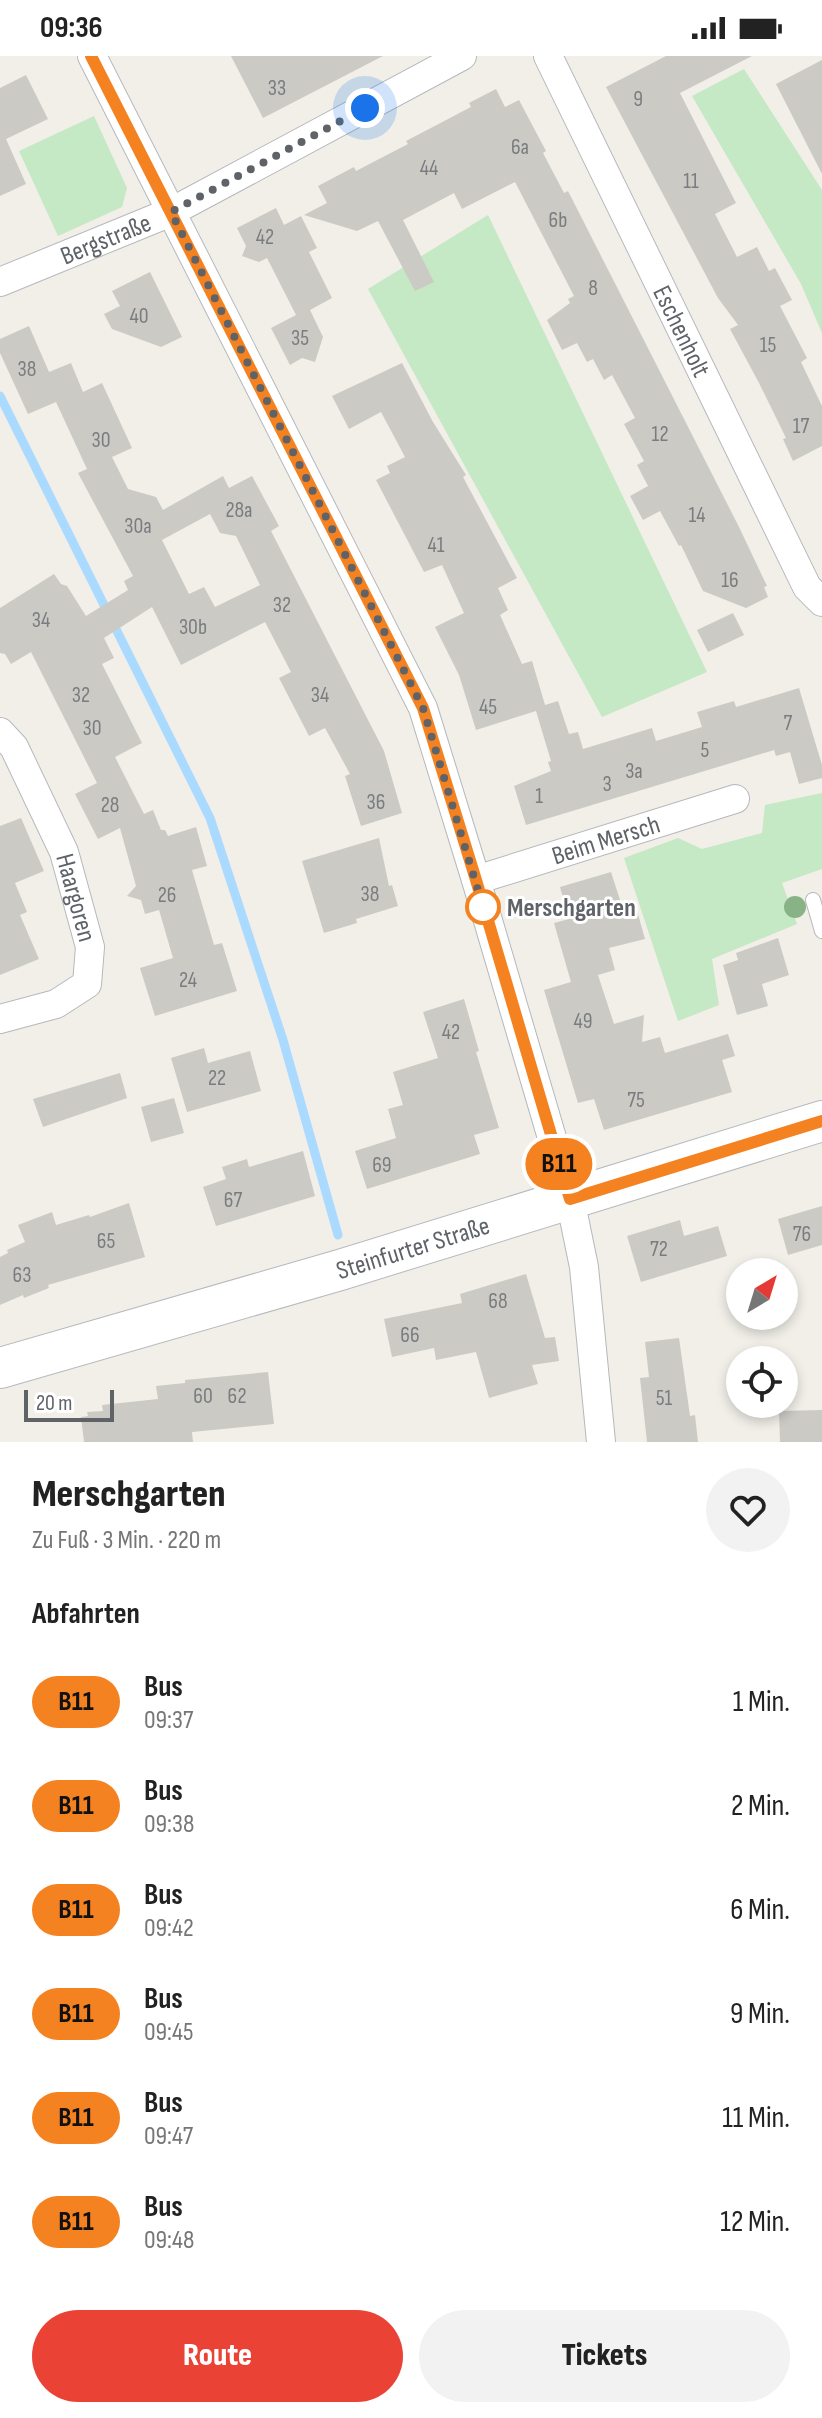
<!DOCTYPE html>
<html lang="de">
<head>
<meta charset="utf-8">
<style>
	body { margin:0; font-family:"Sofia Sans Condensed",sans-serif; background:#f2f2f2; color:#222; height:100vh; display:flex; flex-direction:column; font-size:30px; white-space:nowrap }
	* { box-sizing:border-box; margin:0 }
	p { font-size:26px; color:#767676 }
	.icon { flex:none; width:44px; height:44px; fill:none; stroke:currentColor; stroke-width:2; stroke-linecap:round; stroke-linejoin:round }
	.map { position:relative; height:1386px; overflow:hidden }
	.details { display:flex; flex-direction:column; background:#fff; flex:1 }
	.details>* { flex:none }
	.badge { padding:0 16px; border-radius:26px; font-size:28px; line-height:52px }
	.needle { width:52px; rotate:38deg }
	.controls { position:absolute; left:726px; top:1202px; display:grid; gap:16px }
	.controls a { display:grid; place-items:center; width:72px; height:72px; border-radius:50%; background:#fff; box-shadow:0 4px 12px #0003; font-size:40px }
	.scale { position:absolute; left:24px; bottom:20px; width:90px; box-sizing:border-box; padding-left:8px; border:4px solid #5f6368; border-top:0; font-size:22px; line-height:28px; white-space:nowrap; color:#5f6368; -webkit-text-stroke:6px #fff; paint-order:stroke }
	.you { position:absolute; width:40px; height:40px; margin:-20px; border:6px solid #fff; border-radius:50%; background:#1a73e8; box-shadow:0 0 0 12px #1a73e833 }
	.map>.badge { position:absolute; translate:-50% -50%; box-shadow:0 0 0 4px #fff }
	h2 { padding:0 32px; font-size:30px; line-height:72px }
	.round { display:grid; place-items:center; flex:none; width:84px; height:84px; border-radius:42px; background:#f2f2f2 }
	.head { display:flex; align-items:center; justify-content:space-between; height:136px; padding:0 32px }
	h1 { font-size:38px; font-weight:800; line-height:60px }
	.action { display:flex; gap:16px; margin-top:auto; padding:16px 32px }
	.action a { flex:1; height:92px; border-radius:48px; background:#ea4335; color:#fff; font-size:32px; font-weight:800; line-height:92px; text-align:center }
	.action a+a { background:#f2f2f2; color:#222 }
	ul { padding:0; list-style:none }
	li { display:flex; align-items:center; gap:24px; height:104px; padding:0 32px }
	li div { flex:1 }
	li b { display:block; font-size:30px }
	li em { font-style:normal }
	li .badge { min-width:88px; font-weight:700; text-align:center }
	.status { display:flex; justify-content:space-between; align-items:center; height:56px; padding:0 40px; background:#fff; direction:ltr }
	.status svg { height:22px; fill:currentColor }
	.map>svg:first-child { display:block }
	.green { fill:#c5e8c5 }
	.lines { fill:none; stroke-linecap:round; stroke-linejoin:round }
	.stream { stroke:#aadaff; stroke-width:9 }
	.building { fill:#cccac5; fill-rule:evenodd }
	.service-casing { stroke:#b5b8bc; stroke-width:16 }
	.minor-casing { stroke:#b5b8bc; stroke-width:30 }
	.secondary-casing { stroke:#b6babf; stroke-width:42 }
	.service { stroke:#fff; stroke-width:14 }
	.minor { stroke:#fff; stroke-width:28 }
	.secondary { stroke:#fff; stroke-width:40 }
	.tree { fill:#89b387 }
	.line-casing { stroke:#fff; stroke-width:18 }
	.line { stroke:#f58220; stroke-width:12 }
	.walk { stroke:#5f6368; stroke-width:8; stroke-dasharray:0 14.4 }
	.stop-dot { fill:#fff; stroke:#f58220; stroke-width:4 }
	.labels { text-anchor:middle; stroke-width:6; stroke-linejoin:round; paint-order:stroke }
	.number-label { font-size:22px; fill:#7a7d7f }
	.street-label { font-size:26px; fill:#5f6368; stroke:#fff }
	.stop-label { font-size:26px; font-weight:bold; fill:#5f6368; stroke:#fff; text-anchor:start }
</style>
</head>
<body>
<div class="status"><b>09:36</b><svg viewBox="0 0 49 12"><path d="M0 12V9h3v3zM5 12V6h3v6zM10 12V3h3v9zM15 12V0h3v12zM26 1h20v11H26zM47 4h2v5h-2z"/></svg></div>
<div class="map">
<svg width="822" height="1386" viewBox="0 0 822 1386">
	<rect width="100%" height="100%" fill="#f1efe8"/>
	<g class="green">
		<polygon points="744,13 822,134 822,277 801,228 692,40"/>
		<polygon points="94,60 127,132 122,151 58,180 19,95"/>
		<polygon points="488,159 707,616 602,661 368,233"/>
		<polygon points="822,737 822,813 782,827 797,868 712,903 719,949 678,965 624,802 678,782 702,793 762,777 765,749"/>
	</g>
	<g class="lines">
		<polyline class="stream" points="0,340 210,762 283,984 338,1179"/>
	</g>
	<g class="building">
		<polygon points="231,0 383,0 263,62"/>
		<polygon points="666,0 752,0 680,37 736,147 715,158 737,201 757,191 769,215 775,212 792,244 780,250 807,302 801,306 822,350 822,390 793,405 783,383 786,382 759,327 730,273 738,269 718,242 606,31"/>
		<polygon points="822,4 822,118 776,28"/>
		<polygon points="26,19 48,63 6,83 26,128 0,140 0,32"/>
		<polygon points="496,33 505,51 519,44 546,95 543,97 564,137 568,135 739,471 767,530 764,531 768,541 746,552 703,535 681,489 679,490 660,455 643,464 630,440 648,430 637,409 644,405 624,368 635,362 612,319 604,324 593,303 587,306 577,287 562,294 547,264 570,247 568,243 574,240 515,126 462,153 454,137 403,164 434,226 415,235 378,165 357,175 304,159 327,147 318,130 354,111 356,115 408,88 406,85 471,51 469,47"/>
		<polygon points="276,152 284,169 301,160 317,192 309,196 332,242 310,254 323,281 315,306 302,302 290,309 271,272 296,259 267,202 259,206 242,200 246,190 237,172"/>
		<polygon points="150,216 182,281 161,291 112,273 104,258 120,250 112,235"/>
		<path d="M29,270L49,316L71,307L83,336L102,327L132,392L112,401L128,433L156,441L163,454L223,420L229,432L252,420L279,470L271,475L384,695L402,757L361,770L345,720L350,718L325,672L309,680L279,622L291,616L265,566L181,609L152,551L104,582L114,602L102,608L142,687L115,701L144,758L153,754L161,774H165L168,780L196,771L207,810L192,814L214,889L222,887L237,935L155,960L140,912L173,902L159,854L145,858L141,844L127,840L136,830L120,772L98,783L75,738L97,727L31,596L11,608L5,598L0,597V552L54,518L61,528L67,530L86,560L128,534L124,525L133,520L78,417L87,413L56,346L28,358L0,297V283ZM210,458L220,477L236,480L260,529L215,551L204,531L189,538L162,484Z"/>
		<polygon points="402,307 433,366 466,419 463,421 517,522 498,532 508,554 500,559 522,608 532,605 545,649 558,645 569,678 578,676 583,693 652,672 656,685 702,671 697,656 734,645 736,651 799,632 822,709 822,722 799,728 790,696 776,700 774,694 526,769 514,730 551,715 548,706 551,705 536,655 476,674 459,619 435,571 464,557 442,509 424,516 376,424 390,417 387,410 405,401 381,356 349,373 332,340"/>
		<polygon points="733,557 744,579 708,596 697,574"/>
		<polygon points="21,762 44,815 15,827 27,856 20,859 39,903 0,919 0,770"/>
		<polygon points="379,782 389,830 392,829 398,850 356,863 357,867 324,877 302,805"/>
		<polygon points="611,816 621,847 634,844 645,883 609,892 615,914 598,919 614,968 644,959 642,986 660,981 665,997 728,978 735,1000 722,1004 732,1036 604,1074 594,1043 578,1047 544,934 571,926 554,867 569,863 560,831"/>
		<polygon points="778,882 789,919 762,928 768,950 737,959 723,909 738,904 736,897"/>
		<polygon points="464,943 479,995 476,996 499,1072 474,1079 480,1098 367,1133 355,1095 396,1082 388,1053 403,1049 393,1016 438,1002 423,956"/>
		<polygon points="204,992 208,1007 250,995 261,1035 187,1056 171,1002"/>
		<polygon points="120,1017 127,1042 43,1071 33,1043"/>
		<polygon points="174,1042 184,1077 151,1086 141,1051"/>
		<polygon points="303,1095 315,1140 216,1170 203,1131 226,1123 222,1111 247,1103 249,1111"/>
		<polygon points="129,1147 145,1201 48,1229 49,1232 24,1242 23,1239 0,1249 0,1201 8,1197 7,1194 25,1186 18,1169 52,1156 56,1169 89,1159 90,1161"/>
		<polygon points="822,1150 822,1189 788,1199 778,1163"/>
		<polygon points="680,1164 684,1180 718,1170 727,1200 641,1226 627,1180"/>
		<polygon points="526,1218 545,1282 555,1281 559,1305 532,1309 538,1328 489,1342 476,1296 436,1304 434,1292 392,1301 384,1263 462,1247 460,1238"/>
		<polygon points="679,1282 690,1360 695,1359 698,1386 647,1386 640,1322 649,1321 645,1286"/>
		<polygon points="268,1316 274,1368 192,1376 193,1386 84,1386 81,1361 88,1360 87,1356 103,1355 102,1349 158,1343 156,1330 185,1327 185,1324"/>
		<polygon points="822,1354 822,1386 780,1386 779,1355"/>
	</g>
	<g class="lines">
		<defs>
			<polyline id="service" points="813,844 822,875"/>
			<g id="minor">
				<polyline points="92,0 423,652 476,824 570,1143 584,1211 601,1386"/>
				<path id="s1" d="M548,0L807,531L822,546"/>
				<path id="s2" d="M0,226L171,156L462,0"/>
				<path id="s3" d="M0,676L14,691L64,796L90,891L87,928L56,948L0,963"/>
				<path id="s4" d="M476,824L735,743"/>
			</g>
			<g id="secondary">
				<path id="s5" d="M0,1312L340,1214L822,1065"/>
			</g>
		</defs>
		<use href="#service" class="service-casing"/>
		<use href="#minor" class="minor-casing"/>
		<use href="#secondary" class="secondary-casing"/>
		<use href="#service" class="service"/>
		<use href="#minor" class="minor"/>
		<use href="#secondary" class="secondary"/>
	</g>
	<circle class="tree" cx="795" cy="851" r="11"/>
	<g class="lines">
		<defs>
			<polyline id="line" points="91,0 423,652 476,824 570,1143 822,1065"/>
		</defs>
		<use href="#line" class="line-casing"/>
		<use href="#line" class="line"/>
		<polyline class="walk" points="365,52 171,156 423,652 483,851"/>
	</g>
	<circle class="stop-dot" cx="483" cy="851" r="16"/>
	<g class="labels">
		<g class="number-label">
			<text x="277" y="39">33</text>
			<text x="638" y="50">9</text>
			<text x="520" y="98">6a</text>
			<text x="429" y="119">44</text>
			<text x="691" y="132">11</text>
			<text x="558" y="171">6b</text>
			<text x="265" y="188">42</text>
			<text x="593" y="239">8</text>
			<text x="139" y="267">40</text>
			<text x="300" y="289">35</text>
			<text x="768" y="296">15</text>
			<text x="27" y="320">38</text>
			<text x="801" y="377">17</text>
			<text x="660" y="385">12</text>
			<text x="101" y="391">30</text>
			<text x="239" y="461">28a</text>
			<text x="697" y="466">14</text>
			<text x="138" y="477">30a</text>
			<text x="436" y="496">41</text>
			<text x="730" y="531">16</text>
			<text x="282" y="556">32</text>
			<text x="41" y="571">34</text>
			<text x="193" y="578">30b</text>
			<text x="81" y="646">32</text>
			<text x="320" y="646">34</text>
			<text x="488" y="658">45</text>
			<text x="788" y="674">7</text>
			<text x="92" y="679">30</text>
			<text x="705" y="701">5</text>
			<text x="634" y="722">3a</text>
			<text x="607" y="735">3</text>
			<text x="539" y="747">1</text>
			<text x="376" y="753">36</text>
			<text x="110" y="756">28</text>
			<text x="370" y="845">38</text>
			<text x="167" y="846">26</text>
			<text x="188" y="931">24</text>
			<text x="583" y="972">49</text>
			<text x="451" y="983">42</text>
			<text x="217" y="1029">22</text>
			<text x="636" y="1051">75</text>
			<text x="382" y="1116">69</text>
			<text x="233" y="1151">67</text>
			<text x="802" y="1185">76</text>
			<text x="106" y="1192">65</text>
			<text x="659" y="1200">72</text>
			<text x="22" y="1226">63</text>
			<text x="498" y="1252">68</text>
			<text x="410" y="1286">66</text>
			<text x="203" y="1347">60</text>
			<text x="237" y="1347">62</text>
			<text x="664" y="1349">51</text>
		</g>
		<g class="street-label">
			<text dy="9" stroke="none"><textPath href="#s2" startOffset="114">Bergstraße</textPath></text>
			<text dy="9" stroke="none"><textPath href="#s1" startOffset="306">Eschenholt</textPath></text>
			<text dy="9" stroke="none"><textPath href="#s4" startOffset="136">Beim Mersch</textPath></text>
			<text dy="9" stroke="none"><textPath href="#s3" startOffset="184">Haargoren</textPath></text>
			<text dy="9" stroke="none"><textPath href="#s5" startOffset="430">Steinfurter Straße</textPath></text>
		</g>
		<g class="stop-label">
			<text x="507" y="860">Merschgarten</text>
		</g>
	</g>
</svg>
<div class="controls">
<a><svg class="needle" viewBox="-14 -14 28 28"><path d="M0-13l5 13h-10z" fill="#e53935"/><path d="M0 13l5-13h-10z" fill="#767676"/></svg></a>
<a><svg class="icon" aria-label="locate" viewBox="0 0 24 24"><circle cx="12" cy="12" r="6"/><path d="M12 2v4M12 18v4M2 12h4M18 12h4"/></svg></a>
</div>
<div class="scale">20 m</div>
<div class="you" style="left:365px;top:52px"></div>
<b class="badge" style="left:559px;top:1108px;background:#f58220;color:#111">B11</b>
</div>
<section class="details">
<div class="head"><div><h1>Merschgarten</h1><p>Zu Fuß · 3 Min. · 220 m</p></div><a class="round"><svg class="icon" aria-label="heart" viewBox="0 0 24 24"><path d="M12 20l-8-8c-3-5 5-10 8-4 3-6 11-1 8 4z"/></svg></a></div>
<h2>Abfahrten</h2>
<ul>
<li><span class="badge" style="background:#f58220;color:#111">B11</span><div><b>Bus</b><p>09:37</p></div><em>1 Min.</em></li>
<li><span class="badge" style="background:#f58220;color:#111">B11</span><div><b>Bus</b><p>09:38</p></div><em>2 Min.</em></li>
<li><span class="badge" style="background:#f58220;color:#111">B11</span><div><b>Bus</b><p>09:42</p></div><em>6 Min.</em></li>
<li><span class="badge" style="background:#f58220;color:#111">B11</span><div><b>Bus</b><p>09:45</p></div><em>9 Min.</em></li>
<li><span class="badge" style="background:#f58220;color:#111">B11</span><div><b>Bus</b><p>09:47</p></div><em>11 Min.</em></li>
<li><span class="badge" style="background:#f58220;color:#111">B11</span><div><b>Bus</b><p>09:48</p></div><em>12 Min.</em></li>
</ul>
<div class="action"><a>Route</a><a>Tickets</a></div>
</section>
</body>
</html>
